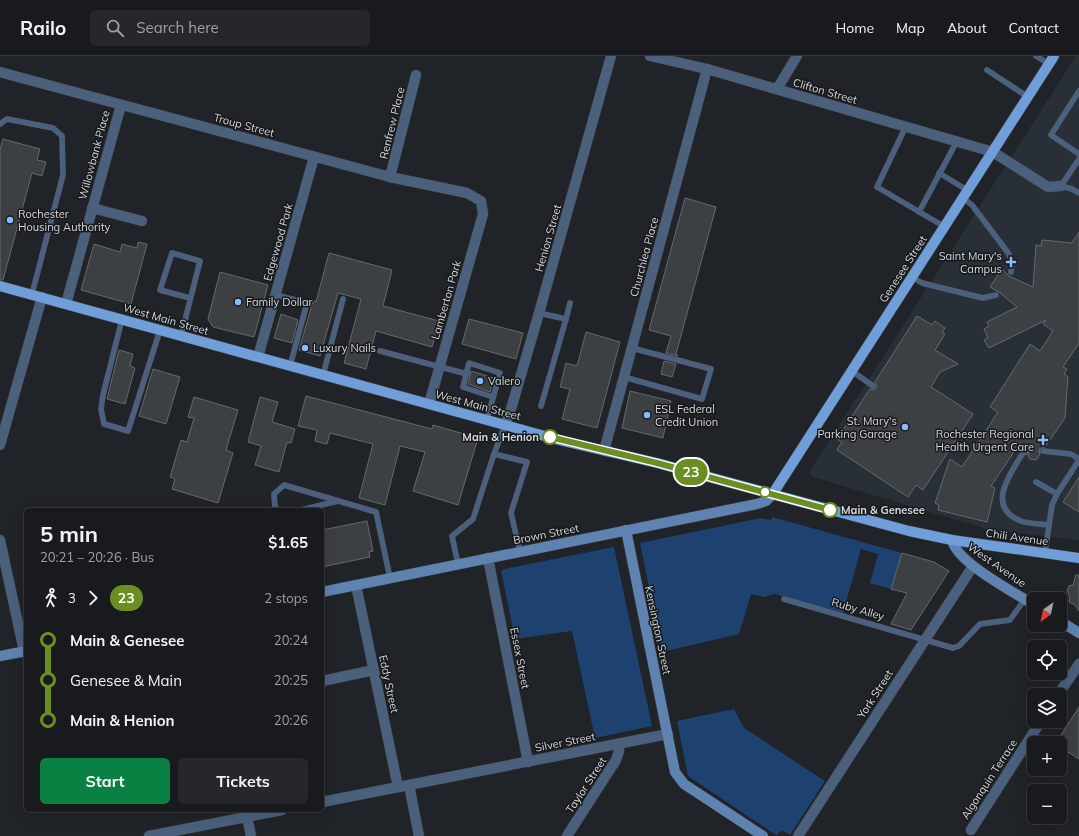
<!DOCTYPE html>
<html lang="en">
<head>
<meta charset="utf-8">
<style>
	body { margin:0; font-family:Mulish,sans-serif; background:#25272a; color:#f1f3f6; height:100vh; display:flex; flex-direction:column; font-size:15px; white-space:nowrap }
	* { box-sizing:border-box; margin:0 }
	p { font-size:13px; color:#9fa1a4 }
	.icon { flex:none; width:22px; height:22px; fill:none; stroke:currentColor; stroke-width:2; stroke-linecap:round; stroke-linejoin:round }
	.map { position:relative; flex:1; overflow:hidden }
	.details { position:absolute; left:24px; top:452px; width:300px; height:304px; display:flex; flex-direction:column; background:#181a1d; border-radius:6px; box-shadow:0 4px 16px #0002,0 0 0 1px #36383b }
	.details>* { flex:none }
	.badge { padding:0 8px; border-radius:13px; font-size:14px; line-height:26px }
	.needle { width:26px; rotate:213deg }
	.fabs { position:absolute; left:1027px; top:536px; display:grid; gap:8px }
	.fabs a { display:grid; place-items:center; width:40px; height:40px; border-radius:6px; background:#181a1d; box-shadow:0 4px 16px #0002,0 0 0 1px #36383b; font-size:20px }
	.map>.badge { position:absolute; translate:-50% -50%; box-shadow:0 0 0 2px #fff }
	.legs { display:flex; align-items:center; gap:6px; height:44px; padding:0 16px; font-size:13px }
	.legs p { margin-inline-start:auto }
	.headline { display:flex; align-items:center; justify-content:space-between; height:68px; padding:0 16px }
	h1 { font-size:22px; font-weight:700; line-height:30px }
	.action { display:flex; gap:8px; margin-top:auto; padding:8px 16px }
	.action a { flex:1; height:46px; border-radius:6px; background:#0b8043; color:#fff; font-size:16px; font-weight:700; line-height:46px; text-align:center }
	.action a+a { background:#25272a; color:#f1f3f6 }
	ul { padding:0 16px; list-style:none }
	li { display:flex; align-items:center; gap:14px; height:40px; font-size:15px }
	li i { display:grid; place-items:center; width:6px; height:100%; margin:0 5px; background:currentColor }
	li i::after { content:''; width:10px; height:10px; margin:-5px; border:3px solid; border-radius:50%; background:#181a1d }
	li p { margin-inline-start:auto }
	li:first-child i { background:linear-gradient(#0000 50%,currentColor 0) }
	li:last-child i { background:linear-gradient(currentColor 50%,#0000 0) }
	header { display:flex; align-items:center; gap:24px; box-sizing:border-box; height:56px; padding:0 20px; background:#181a1d; border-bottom:1px solid #36383b }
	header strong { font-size:19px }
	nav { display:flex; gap:22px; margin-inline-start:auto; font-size:14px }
	.search { width:280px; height:36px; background:#25272a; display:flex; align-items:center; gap:10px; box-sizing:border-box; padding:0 14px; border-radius:6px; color:#9fa1a4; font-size:15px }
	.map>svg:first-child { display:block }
	.built { fill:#292f37 }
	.green { fill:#1d426f }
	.building { fill:#3d4043; stroke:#65696d }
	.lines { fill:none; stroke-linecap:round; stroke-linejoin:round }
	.lane-casing { stroke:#3d4044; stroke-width:6 }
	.street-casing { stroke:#3d4044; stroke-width:11 }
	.secondary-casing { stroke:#3d4044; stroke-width:11 }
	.primary-casing { stroke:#3d4044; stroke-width:11 }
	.lane { stroke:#4a607d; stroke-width:5.5 }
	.street { stroke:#4a607d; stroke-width:10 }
	.secondary { stroke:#5f83b0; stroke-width:10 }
	.primary { stroke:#6f9ed8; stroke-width:10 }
	.line-1-casing { stroke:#fff; stroke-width:9 }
	.line-1 { stroke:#6b8e23; stroke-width:6 }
	.poi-dot { fill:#87bbfb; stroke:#171a1d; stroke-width:1.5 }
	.stop-1-dot { fill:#fff; stroke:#6b8e23; stroke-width:2 }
	.labels { text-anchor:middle; stroke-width:3; stroke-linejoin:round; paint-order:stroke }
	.street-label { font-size:11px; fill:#d7d8db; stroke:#171a1d }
	.poi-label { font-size:11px; fill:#d7d8db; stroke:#171a1d; text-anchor:start }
	.stop-label { font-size:11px; font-weight:bold; fill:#d7d8db; stroke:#171a1d; text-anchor:end }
</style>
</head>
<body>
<header>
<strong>Railo</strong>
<div class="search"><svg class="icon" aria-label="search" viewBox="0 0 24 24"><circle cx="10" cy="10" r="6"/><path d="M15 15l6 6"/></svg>Search here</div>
<nav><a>Home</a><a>Map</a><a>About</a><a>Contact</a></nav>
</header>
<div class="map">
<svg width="1079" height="780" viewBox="0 0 1079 780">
	<rect width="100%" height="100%" fill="#202327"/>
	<polygon class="built" points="1076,0 1079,0 1079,484 990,474 813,421 810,418 811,413"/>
	<g class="green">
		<polygon points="772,461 902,497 891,533 870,527 878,498 861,493 843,557 774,538 764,541 751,538 739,578 662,596 640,487 761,462 771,464"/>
		<polygon points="614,491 652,670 595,682 572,575 515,583 501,515 504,513"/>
		<polygon points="734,653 744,672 825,725 790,779 782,774 776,779 688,720 677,665"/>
	</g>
	<g class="building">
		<polygon points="3,83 40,93 37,104 46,106 42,120 32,117 3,224 0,224 0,93"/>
		<polygon points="685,142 716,151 676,298 678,300 666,297 671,280 649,274"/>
		<polygon points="1079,176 1079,287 1063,311 1067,313 1064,318 1068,321 1065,362 1045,391 1039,393 1040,398 1036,404 1030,403 1028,400 1030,394 1027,392 1023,392 1020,387 991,430 995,432 987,466 938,454 939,449 935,447 950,403 962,411 998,356 990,351 1030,288 1040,295 1053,275 1043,268 1046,264 989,292 984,284 988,282 984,273 989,270 987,266 1017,251 999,236 990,231 1002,213 1009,220 1033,231 1036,189 1041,190 1042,184 1072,187"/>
		<polygon points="138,186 147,188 131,248 81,234 94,188 120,196 122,188 137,192"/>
		<polygon points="329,197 392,214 383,250 439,265 432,291 376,275 366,313 344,307 361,243 338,237 320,300 299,294 313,245 316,246"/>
		<polygon points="220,216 268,229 254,281 213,271 208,263"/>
		<polygon points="281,258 298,264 292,287 274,282"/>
		<polygon points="917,260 932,269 935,265 945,272 942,277 945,278 935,294 958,308 940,316 931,331 973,358 923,434 916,429 908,441 837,394 842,386 837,383 870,333 874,334 877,332 875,326"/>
		<polygon points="469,263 523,277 516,303 462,288"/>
		<polygon points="586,276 620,286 597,372 562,363 570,333 560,331 566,307 577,310"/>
		<polygon points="119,294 133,298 130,310 135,312 125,348 107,343"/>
		<polygon points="664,305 676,308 672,321 661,318"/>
		<polygon points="153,313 180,321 166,368 139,360"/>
		<polygon points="471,315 494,322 490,336 468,328"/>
		<polygon points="630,335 671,345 663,382 622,372"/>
		<polygon points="306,340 432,373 433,369 478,382 458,449 413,435 425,396 400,390 385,449 359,442 373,388 330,377 327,388 315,385 317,374 298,370"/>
		<polygon points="194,341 238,354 226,394 233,397 218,447 172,433 175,423 170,421 181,384 187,386 194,362 188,361"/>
		<polygon points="260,341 278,346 272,366 295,373 291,387 287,386 279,416 255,409 261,390 248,386"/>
		<polygon points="1079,421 1079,456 1063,446"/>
		<polygon points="367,465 373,495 369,496 370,501 322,511 322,474"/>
		<polygon points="902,497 934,506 949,515 911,574 891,568 907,537 891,533"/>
		<polygon points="1076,519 1079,519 1079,555 1075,549 1069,546 1070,541 1067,535 1069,530 1073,529"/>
		<polygon points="1079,651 1079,703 1060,691 1060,687 1056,687"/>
	</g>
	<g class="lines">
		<defs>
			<g id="lane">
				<polyline points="1036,0 1049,8"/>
				<polyline points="987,14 1028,41"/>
				<polyline points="1079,35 1051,79 1079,98"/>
				<polyline points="0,68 7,63 53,72 62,80 63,119 32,238"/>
				<polyline points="906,70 877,131 945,171"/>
				<polyline points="1079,103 1061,130 1072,133 1079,137"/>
				<polyline points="939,117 967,134"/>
				<polyline points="963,142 972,149 1009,198 1012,207 1011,216"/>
				<polyline points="919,156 957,85"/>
				<polyline points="912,221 922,227 983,242 996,239"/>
				<polyline points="276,239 307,247 290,310"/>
				<polyline points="539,257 566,263 541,350"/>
				<polyline points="122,263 103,339 101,353 104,368 128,375 160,274"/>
				<polyline points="566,263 570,247"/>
				<polyline points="181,280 200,205 172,197 160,234 190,242"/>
				<polyline points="380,295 467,318"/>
				<polyline points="852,315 873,330"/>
				<polyline points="323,319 343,243"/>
				<polyline points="624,321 702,343 711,313 632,292"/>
				<path d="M487,364C491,348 496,332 500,317L469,307L463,331L493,341"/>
				<polyline points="505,369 494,398 527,406 511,457 520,496"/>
				<polyline points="1043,395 1071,398 1079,403"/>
				<path d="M1026,396L1023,397C1010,418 985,451 1021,465C1029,468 1040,468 1049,469"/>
				<polyline points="1036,426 1057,438"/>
				<polyline points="279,454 275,452 274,438 284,429 376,456 390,522"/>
				<polyline points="301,454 338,445"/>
				<polyline points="1045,497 1052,449 1057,438 1079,404"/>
				<polyline points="458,508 452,480 473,463 494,398"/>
				<polyline points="784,543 953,592 959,590 980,568 1010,564 1025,543"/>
				<polyline points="1023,693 1034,700"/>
				<polyline points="1056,713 1061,716"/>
			</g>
			<g id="street">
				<polyline points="650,0 707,13 993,96 1048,131 1061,130"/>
				<polyline points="0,16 390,121 467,137 481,145 483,158 429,348"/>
				<polyline points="777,33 797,0"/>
				<polyline points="390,121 416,19"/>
				<polyline points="92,152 142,165"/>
				<polyline points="66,248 121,49"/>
				<polyline points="258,301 314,101"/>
				<polyline points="505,369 511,353 539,257 611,0"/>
				<polyline points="0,389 42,241"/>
				<polyline points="604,395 707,13"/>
				<polyline points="0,484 24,595"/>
				<polyline points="488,502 528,706"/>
				<polyline points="356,529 398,731"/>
				<polyline points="322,625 374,614"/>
				<polyline points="1058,639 1079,608"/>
				<polyline points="409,729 419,780"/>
				<polyline points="322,746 668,678"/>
				<polyline points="247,761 251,780"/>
				<polyline points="971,774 1041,665"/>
				<polyline points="149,780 282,754"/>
				<polyline points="567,780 616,704 619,695 619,688"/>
				<polyline points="798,780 973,510"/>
			</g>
			<g id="secondary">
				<polyline points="626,474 675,716 684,728 763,780"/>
				<path d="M952,484C957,507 1014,536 1034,549"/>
				<polyline points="322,536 757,448 766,445 772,439"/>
				<polyline points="1060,565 1079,577"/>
				<polyline points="0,600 26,595"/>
			</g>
			<g id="primary">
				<polyline points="0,230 563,385 657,407 909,475 952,484 1079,502"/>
				<polyline points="772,439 1054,0"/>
			</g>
		</defs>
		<use href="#lane" class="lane-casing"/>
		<use href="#street" class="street-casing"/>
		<use href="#secondary" class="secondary-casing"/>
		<use href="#primary" class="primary-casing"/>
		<use href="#lane" class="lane"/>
		<use href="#street" class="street"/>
		<use href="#secondary" class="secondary"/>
		<use href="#primary" class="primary"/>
	</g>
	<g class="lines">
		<defs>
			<polyline id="line-1" points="550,381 657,407 830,454"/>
		</defs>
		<use href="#line-1" class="line-1-casing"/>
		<use href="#line-1" class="line-1"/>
	</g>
	<g class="poi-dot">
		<circle cx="10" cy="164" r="4"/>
		<path d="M1009 200h4v4h4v4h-4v4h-4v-4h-4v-4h4z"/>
		<circle cx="238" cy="246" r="4"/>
		<circle cx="305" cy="292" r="4"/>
		<circle cx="480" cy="325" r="4"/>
		<circle cx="647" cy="359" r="4"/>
		<circle cx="905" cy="371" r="4"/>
		<path d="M1041 378h4v4h4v4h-4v4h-4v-4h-4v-4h4z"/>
	</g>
	<g class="stop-1-dot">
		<circle cx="550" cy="381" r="7"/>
		<circle cx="765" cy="436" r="5"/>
		<circle cx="830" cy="454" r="7"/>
	</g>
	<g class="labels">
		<g class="street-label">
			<text transform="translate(825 35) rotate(16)" y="4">Clifton Street</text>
			<text transform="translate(392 67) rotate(-76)" y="4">Renfrew Place</text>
			<text transform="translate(244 69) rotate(15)" y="4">Troup Street</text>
			<text transform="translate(94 99) rotate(-75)" y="4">Willowbank Place</text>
			<text transform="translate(548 182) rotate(-74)" y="4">Henion Street</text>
			<text transform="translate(278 186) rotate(-74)" y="4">Edgewood Park</text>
			<text transform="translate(644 201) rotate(-75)" y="4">Churchlea Place</text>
			<text transform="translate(903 213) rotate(-57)" y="4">Genesee Street</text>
			<text transform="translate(446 244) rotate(-74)" y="4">Lamberton Park</text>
			<text transform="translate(166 263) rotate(16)" y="4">West Main Street</text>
			<text transform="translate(478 349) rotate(15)" y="4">West Main Street</text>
			<text transform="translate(546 478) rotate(-11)" y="4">Brown Street</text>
			<text transform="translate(1017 481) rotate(8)" y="4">Chili Avenue</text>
			<text transform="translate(997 509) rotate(35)" y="4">West Avenue</text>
			<text transform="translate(858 553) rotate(16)" y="4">Ruby Alley</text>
			<text transform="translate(658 574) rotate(78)" y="4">Kensington Street</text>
			<text transform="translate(520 602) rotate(79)" y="4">Essex Street</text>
			<text transform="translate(389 628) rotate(78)" y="4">Eddy Street</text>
			<text transform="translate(875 638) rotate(-57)" y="4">York Street</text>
			<text transform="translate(565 686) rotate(-11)" y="4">Silver Street</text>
			<text transform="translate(989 723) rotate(-57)" y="4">Algonquin Terrace</text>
			<text transform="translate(586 729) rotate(-57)" y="4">Taylor Street</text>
		</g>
		<g class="poi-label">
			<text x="18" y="162">Rochester<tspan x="18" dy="13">Housing Authority</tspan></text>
			<text x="1002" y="204" text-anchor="end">Saint Mary's<tspan x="1002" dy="13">Campus</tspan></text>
			<text x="246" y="250">Family Dollar</text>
			<text x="313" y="296">Luxury Nails</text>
			<text x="488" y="329">Valero</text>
			<text x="655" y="357">ESL Federal<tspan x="655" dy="13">Credit Union</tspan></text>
			<text x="897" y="369" text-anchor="end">St. Mary's<tspan x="897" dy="13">Parking Garage</tspan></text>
			<text x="1034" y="382" text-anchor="end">Rochester Regional<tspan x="1034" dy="13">Health Urgent Care</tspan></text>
		</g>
		<g class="stop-label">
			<text x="539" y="385">Main &amp; Henion</text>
			<text x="841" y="458" text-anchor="start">Main &amp; Genesee</text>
		</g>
	</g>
</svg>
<div class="fabs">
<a><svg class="needle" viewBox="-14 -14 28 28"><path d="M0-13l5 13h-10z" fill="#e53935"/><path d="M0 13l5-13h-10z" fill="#9fa1a4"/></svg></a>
<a><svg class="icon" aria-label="locate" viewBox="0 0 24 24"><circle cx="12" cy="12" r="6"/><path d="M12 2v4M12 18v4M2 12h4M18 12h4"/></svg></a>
<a><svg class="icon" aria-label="layers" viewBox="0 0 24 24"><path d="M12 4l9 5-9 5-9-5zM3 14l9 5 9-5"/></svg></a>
<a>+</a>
<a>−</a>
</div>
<b class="badge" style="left:691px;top:416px;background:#6b8e23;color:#fff">23</b>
<section class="details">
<div class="headline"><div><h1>5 min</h1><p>20:21 – 20:26 · Bus</p></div><b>$1.65</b></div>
<div class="legs"><svg class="icon" aria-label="walk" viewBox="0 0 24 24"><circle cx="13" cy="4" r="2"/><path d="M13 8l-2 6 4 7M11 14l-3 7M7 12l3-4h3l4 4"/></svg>3<svg class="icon" aria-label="forward" viewBox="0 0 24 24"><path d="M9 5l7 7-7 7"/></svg><b class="badge" style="background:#6b8e23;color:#fff">23</b><p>2 stops</p></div>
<ul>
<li><i style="color:#6b8e23"></i><b>Main &amp; Genesee</b><p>20:24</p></li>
<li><i style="color:#6b8e23"></i><span>Genesee &amp; Main</span><p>20:25</p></li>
<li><i style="color:#6b8e23"></i><b>Main &amp; Henion</b><p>20:26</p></li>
</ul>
<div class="action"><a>Start</a><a>Tickets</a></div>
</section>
</div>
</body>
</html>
